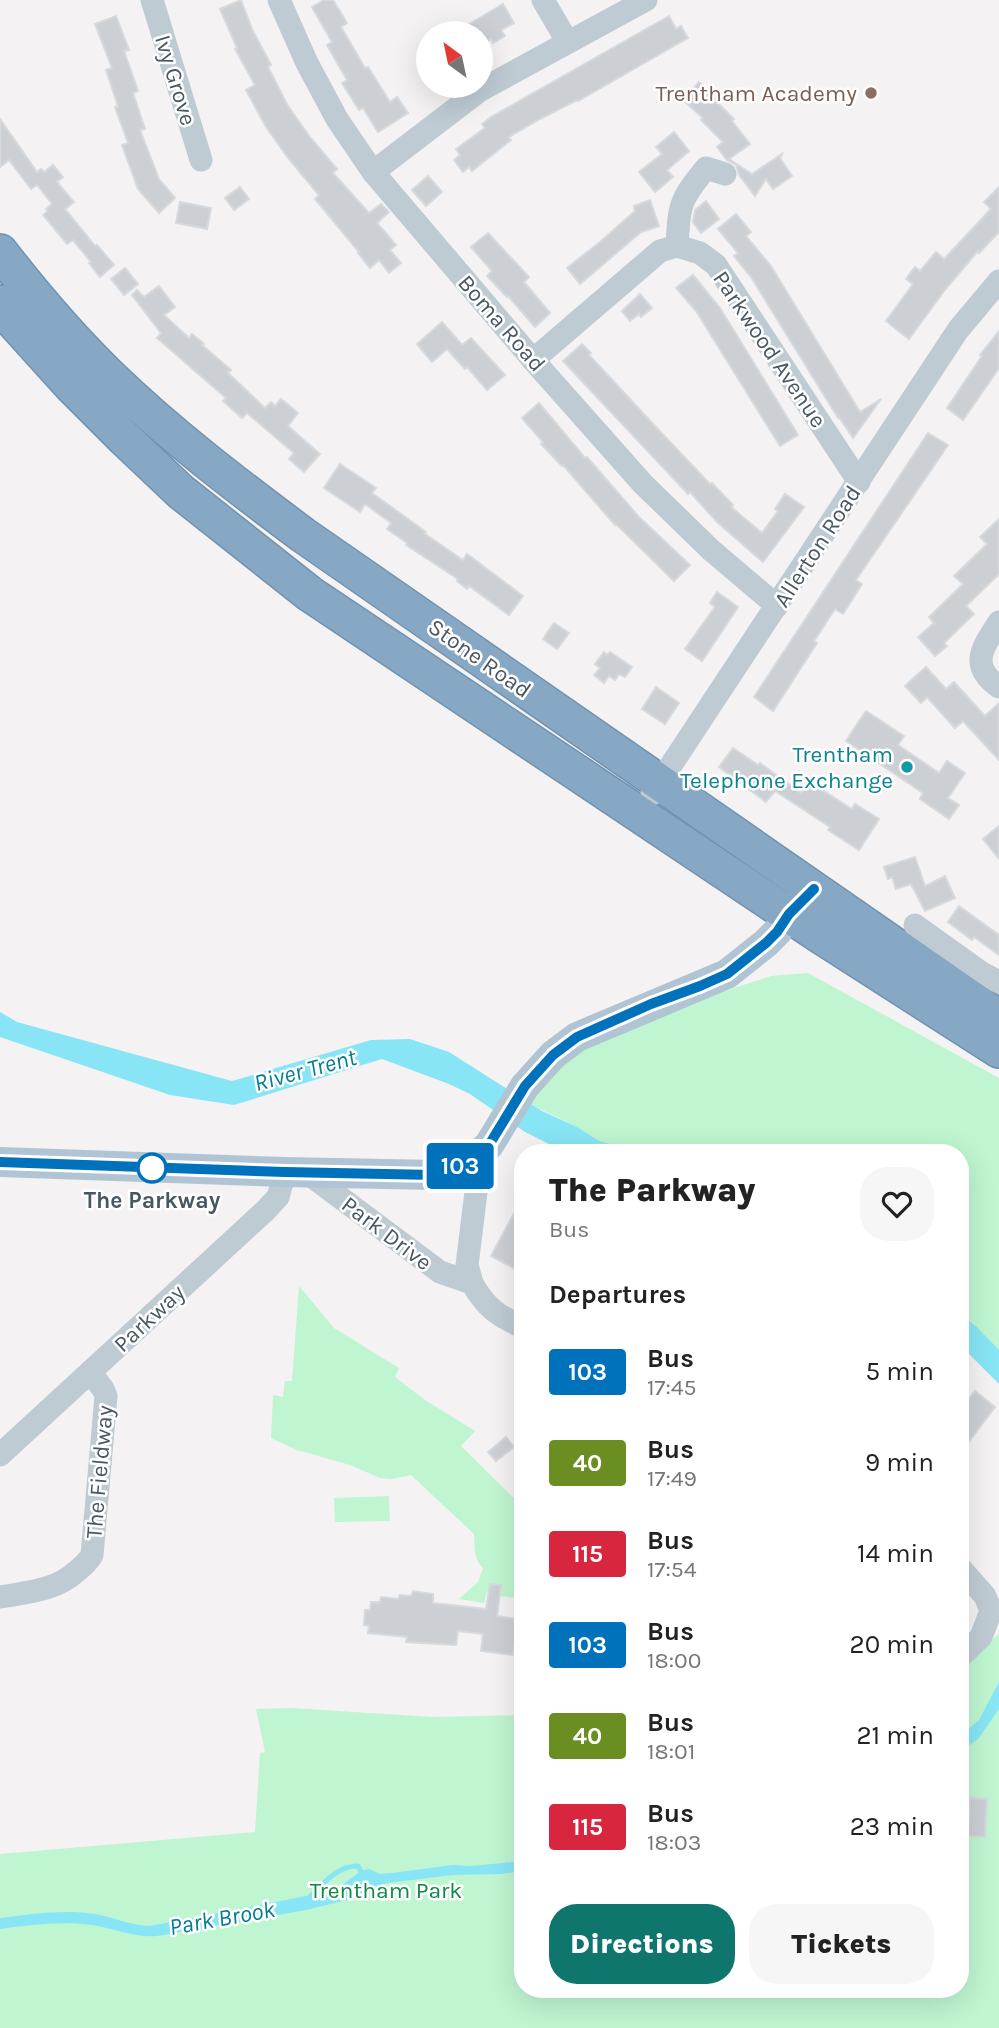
<!DOCTYPE html>
<html lang="en">
<head>
<meta charset="utf-8">
<style>
	body { margin:0; font-family:Karla,sans-serif; background:#f6f6f6; color:#222; height:100vh; display:flex; flex-direction:column; font-size:26px; white-space:nowrap }
	* { box-sizing:border-box; margin:0 }
	p { font-size:23px; color:#767676 }
	.icon { flex:none; width:38px; height:38px; fill:none; stroke:currentColor; stroke-width:2; stroke-linecap:round; stroke-linejoin:round }
	.map { position:relative; flex:1; overflow:hidden }
	.sheet { position:absolute; left:514px; top:1144px; width:455px; height:854px; display:flex; flex-direction:column; background:#fff; border-radius:28px; box-shadow:0 7px 28px #0002 }
	.sheet>* { flex:none }
	.badge { padding:0 14px; border-radius:5px; font-size:24px; line-height:46px }
	.needle { width:46px; rotate:327deg }
	.fabs { position:absolute; left:416px; top:21px; display:grid; gap:14px }
	.fabs a { display:grid; place-items:center; width:77px; height:77px; border-radius:50%; background:#fff; box-shadow:0 7px 28px #0002; font-size:35px }
	.map>.badge { position:absolute; translate:-50% -50%; box-shadow:0 0 0 4px #fff }
	h2 { padding:0 35px; font-size:26px; line-height:63px }
	.round { display:grid; place-items:center; flex:none; width:74px; height:74px; border-radius:28px; background:#f6f6f6 }
	.headline { display:flex; align-items:center; justify-content:space-between; height:119px; padding:0 35px }
	h1 { font-size:33px; font-weight:800; line-height:52px }
	.cta { display:flex; gap:14px; margin-top:auto; padding:14px 35px }
	.cta a { flex:1; height:80px; border-radius:28px; background:#0f766e; color:#fff; font-size:28px; font-weight:800; line-height:80px; text-align:center }
	.cta a+a { background:#f6f6f6; color:#222 }
	ul { padding:0; list-style:none }
	li { display:flex; align-items:center; gap:21px; height:91px; padding:0 35px }
	li div { flex:1 }
	li b { display:block; font-size:26px }
	li em { font-style:normal }
	li .badge { min-width:77px; font-weight:700; text-align:center }
	.map>svg:first-child { display:block }
	.green { fill:#bff5d1 }
	.water { fill:#88e5f5 }
	.lines { fill:none; stroke-linecap:round; stroke-linejoin:round }
	.stream { stroke:#88e5f5; stroke-width:5 }
	.building { fill:#ccd0d5; stroke:#d6d9de; stroke-width:2 }
	.highway-casing { stroke:#7193b1; stroke-width:38 }
	.minor { stroke:#bfcbd3; stroke-width:23 }
	.major { stroke:#b0c4d3; stroke-width:30 }
	.highway { stroke:#86a8c5; stroke-width:35 }
	.line-casing { stroke:#fff; stroke-width:16 }
	.line { stroke:#0072bc; stroke-width:10 }
	.education-dot { fill:#8d6e63; stroke:#fff; stroke-width:2.5 }
	.culture-dot { fill:#0f9aa8; stroke:#fff; stroke-width:2.5 }
	.stop-dot { fill:#fff; stroke:#0072bc; stroke-width:3.5 }
	.labels { text-anchor:middle; stroke-width:5; stroke-linejoin:round; paint-order:stroke }
	.street-label { font-size:23px; fill:#485762; stroke:#fff }
	.education-label { font-size:23px; fill:#785e54; stroke:#fff; text-anchor:end }
	.culture-label { font-size:23px; fill:#0d838f; stroke:#fff; text-anchor:end }
	.stop-label { font-size:23px; font-weight:bold; fill:#485762; stroke:#fff }
	.park-label { font-size:23px; fill:#0e8844; stroke:#fff }
	.water-label { font-size:24px; font-style:italic; fill:#047c92; stroke:#fff }
</style>
</head>
<body>
<div class="map">
<svg width="999" height="2028" viewBox="0 0 999 2028">
	<rect width="100%" height="100%" fill="#f5f2f3"/>
	<g class="green">
		<path d="M808,973L999,1078V1350L977,1327L961,1315V1153H627C618,1144 607,1145 596,1140C588,1136 581,1129 573,1125C558,1117 542,1111 527,1102L556,1068L584,1046L682,1005L771,976Z"/>
		<path d="M299,1286L334,1328L399,1368L395,1377L425,1400L475,1431L461,1446L523,1507V1599L500,1596L499,1591L487,1592L484,1603L459,1599L478,1582L483,1568C473,1559 475,1547 474,1534L411,1475L392,1479L380,1478L350,1465L297,1450L271,1438L273,1395L283,1397L285,1381H292Z"/>
		<polygon points="389,1496 390,1521 335,1522 334,1498"/>
		<polygon points="999,1634 999,2028 0,2028 0,1854 255,1832 260,1753 265,1752 256,1709 291,1708 433,1717 523,1715 523,1990 961,1990 961,1666"/>
	</g>
	<g class="water">
		<polygon points="0,1012 17,1022 232,1081 371,1040 410,1039 449,1052 542,1111 577,1127 599,1141 617,1146 627,1153 567,1153 525,1132 470,1094 449,1084 382,1059 234,1105 170,1095 0,1037"/>
		<polygon points="961,1315 977,1327 999,1350 999,1384 961,1346"/>
		<polygon points="999,1682 999,1709 978,1739 961,1751 961,1735 979,1720"/>
		<path d="M523,1861V1871L501,1874L453,1875L388,1883L364,1889L363,1896L306,1910L157,1936C135,1938 114,1928 92,1925C61,1921 31,1925 0,1929V1918C32,1914 63,1909 95,1914C113,1917 132,1926 150,1926L312,1895L331,1893L361,1871L369,1869L380,1874L392,1873L453,1865L471,1866Z"/>
	</g>
	<g class="lines">
		<path class="stream" d="M308,1899C321,1885 338,1865 358,1866C364,1877 368,1888 377,1897"/>
	</g>
	<g class="building">
		<polygon points="241,0 252,29 271,65 268,67 288,106 310,137 337,169 333,173 369,213 381,204 389,212 377,223 396,245 390,250 401,263 389,273 379,260 370,268 358,253 359,252 315,199 319,195 288,158 266,127 246,90 255,85 235,49 237,48 220,9"/>
		<polygon points="324,0 333,0 347,23 341,27 365,68 368,67 390,102 397,97 408,113 378,132 363,108 359,110 342,83 347,80 327,45 332,42 312,7"/>
		<polygon points="503,4 514,23 501,30 505,36 493,43 491,39 481,45 481,33 454,33"/>
		<polygon points="116,16 129,50 124,51 138,91 133,93 145,129 140,130 159,179 175,198 159,213 138,189 122,145 128,143 115,107 118,106 106,70 112,68 95,24"/>
		<polygon points="669,16 676,29 681,26 688,38 578,101 577,100 540,119 509,137 511,140 472,171 469,167 463,172 454,160 460,155 456,149 485,128 482,124 491,117"/>
		<polygon points="699,82 715,97 714,99 734,119 732,121 750,144 729,159 752,174 782,154 780,158 792,176 773,189 766,179 755,196 739,175 736,165 727,160 717,147 723,142 701,120 703,118 683,100"/>
		<polygon points="0,119 37,172 41,169 44,172 53,165 63,177 57,182 74,202 65,209 95,246 97,245 114,265 100,277 89,263 91,262 73,240 67,244 43,215 48,211 46,209 52,204 37,185 31,189 9,160 0,167"/>
		<polygon points="674,132 689,151 667,170 673,177 655,192 639,172 662,154 656,147"/>
		<polygon points="428,176 442,192 426,206 412,190"/>
		<polygon points="240,187 249,199 234,210 225,198"/>
		<polygon points="999,187 999,232 979,253 978,251 944,291 909,339 886,321 913,284 906,279 915,267 920,271 936,252 944,259 991,209 984,202"/>
		<polygon points="650,200 659,226 641,232 580,284 567,268 600,242 635,211 634,206"/>
		<polygon points="706,201 719,219 701,233 693,222 695,210"/>
		<polygon points="180,202 211,208 207,229 176,223"/>
		<polygon points="736,214 751,232 746,236 771,266 860,412 881,399 853,438 839,417 838,418 751,277 734,256 738,253 718,229"/>
		<polygon points="488,233 529,277 524,282 550,313 535,327 508,296 507,297 487,276 492,271 471,247"/>
		<polygon points="125,268 138,284 124,295 111,279"/>
		<polygon points="693,275 720,308 798,435 780,446 696,311 676,288"/>
		<polygon points="159,286 175,307 164,315 189,338 192,334 204,344 202,345 231,370 228,373 265,408 271,402 275,406 281,399 298,413 288,426 320,454 304,472 289,459 294,453 247,413 242,418 223,401 226,398 157,338 161,333 132,295 137,290 144,297"/>
		<polygon points="640,294 652,308 641,317 639,314 630,321 622,311"/>
		<polygon points="442,322 462,345 471,338 505,375 487,390 467,367 465,369 447,349 432,362 417,344"/>
		<polygon points="999,331 999,368 963,420 947,408 982,356 980,355"/>
		<polygon points="582,344 591,353 589,355 655,426 710,484 712,483 733,505 731,507 762,533 778,511 775,509 785,494 804,507 763,562 717,522 690,492 688,494 563,361"/>
		<polygon points="539,403 585,458 587,457 639,517 690,565 674,581 616,524 615,525 563,465 562,466 541,444 543,442 522,418"/>
		<polygon points="928,433 948,445 856,580 862,584 843,614 835,609 814,641 817,643 773,711 754,697"/>
		<polygon points="340,464 376,488 372,493 426,532 425,534 463,560 467,554 523,596 509,615 469,586 467,589 457,581 458,579 406,545 407,543 387,529 391,523 365,504 360,512 324,488"/>
		<polygon points="999,519 999,574 966,606 974,614 944,643 947,646 935,656 918,637 934,623 929,617 963,584 954,576 987,544 980,537"/>
		<polygon points="717,592 738,607 702,661 685,649 715,607 710,603"/>
		<polygon points="554,623 569,633 557,649 543,639"/>
		<polygon points="604,652 607,655 610,652 632,667 625,677 619,674 615,680 609,676 604,683 594,675 600,668 595,664"/>
		<polygon points="926,667 946,689 954,682 985,716 999,703 999,760 963,721 955,728 927,697 921,703 905,686"/>
		<polygon points="656,687 679,703 665,724 642,709"/>
		<polygon points="866,711 904,736 898,745 939,773 947,761 965,773 948,798 959,805 949,819 920,799 923,793 846,741"/>
		<polygon points="733,748 758,765 760,763 801,793 808,781 852,809 855,804 879,819 859,850 828,830 830,827 775,791 766,802 719,767"/>
		<polygon points="999,826 999,859 983,839"/>
		<polygon points="915,857 925,886 945,876 955,898 925,911 911,884 896,889 892,877 888,879 884,867"/>
		<polygon points="959,906 999,935 999,955 974,937 972,940 948,922"/>
		<polygon points="523,1197 523,1258 517,1270 491,1256"/>
		<polygon points="975,1391 995,1407 961,1452 961,1409"/>
		<polygon points="506,1437 514,1447 496,1461 488,1452"/>
		<polygon points="490,1584 501,1585 497,1616 517,1619 516,1626 523,1627 523,1642 515,1641 513,1655 481,1651 483,1634 458,1631 456,1645 406,1642 407,1637 368,1633 369,1626 364,1625 365,1610 370,1610 371,1602 380,1602 381,1597 398,1599 400,1595 411,1596 413,1591 433,1594 433,1603 486,1609"/>
		<polygon points="970,1798 987,1799 985,1837 968,1836"/>
	</g>
	<g class="lines">
		<defs>
			<g id="highway">
				<path d="M0,252C34,296 70,338 109,376C169,434 236,485 303,535L999,1018"/>
				<polyline points="0,303 14,322 71,385 125,439 181,492 310,594 818,934 999,1050"/>
			</g>
		</defs>
		<use href="#highway" class="highway-casing"/>
		<g class="minor">
			<polyline points="152,0 201,160"/>
			<polyline points="279,0 307,63 337,119 373,172 533,360 643,484 711,550 777,606"/>
			<polyline points="543,0 567,41"/>
			<polyline points="373,172 479,91 646,0"/>
			<path d="M677,246C679,204 680,200 706,168L725,174"/>
			<polyline points="533,360 660,251 677,246 700,253 716,265 859,482"/>
			<path d="M999,622C983,647 968,665 999,687"/>
			<polyline points="652,794 958,330 999,281"/>
			<polyline points="915,925 982,973 999,982"/>
			<path d="M306,1172L440,1272L472,1283C486,1308 498,1316 523,1327"/>
			<polyline points="472,1283 467,1265 478,1176 474,1159"/>
			<polyline points="0,1455 266,1210 278,1197 285,1172"/>
			<polyline points="961,1569 985,1596 991,1611 981,1637 961,1656"/>
			<path d="M0,1597C28,1592 55,1591 77,1571C83,1566 88,1562 92,1555L106,1396L103,1389L90,1372"/>
		</g>
		<polyline class="major" points="0,1162 285,1172 435,1175 460,1166 474,1159 489,1145 525,1086 553,1055 577,1037 727,974 766,943 777,932 789,914 804,899"/>
		<use href="#highway" class="highway"/>
	</g>
	<g class="lines">
		<defs>
			<polyline id="line" points="0,1162 285,1172 435,1175 474,1159 489,1145 525,1086 553,1055 577,1037 651,1004 700,986 727,974 766,943 777,932 789,914 814,889"/>
		</defs>
		<use href="#line" class="line-casing"/>
		<use href="#line" class="line"/>
	</g>
	<circle class="education-dot" cx="871" cy="93" r="7"/>
	<circle class="culture-dot" cx="907" cy="767" r="7"/>
	<circle class="stop-dot" cx="152" cy="1168" r="14"/>
	<g class="labels">
		<g class="street-label">
			<text transform="translate(176 80) rotate(73)" y="8">Ivy Grove</text>
			<text transform="translate(502 323) rotate(49)" y="8">Boma Road</text>
			<text transform="translate(770 349) rotate(56)" y="8">Parkwood Avenue</text>
			<text transform="translate(817 546) rotate(-57)" y="8">Allerton Road</text>
			<text transform="translate(480 658) rotate(35)" y="8">Stone Road</text>
			<text transform="translate(387 1233) rotate(37)" y="8">Park Drive</text>
			<text transform="translate(149 1318) rotate(-43)" y="8">Parkway</text>
			<text transform="translate(99 1472) rotate(-85)" y="8">The Fieldway</text>
		</g>
		<g class="education-label">
			<text x="857" y="101">Trentham Academy</text>
		</g>
		<g class="culture-label">
			<text x="893" y="762">Trentham<tspan x="893" dy="26">Telephone Exchange</tspan></text>
		</g>
		<g class="stop-label">
			<text x="152" y="1208">The Parkway</text>
		</g>
		<g class="park-label">
			<text x="386" y="1898">Trentham Park</text>
		</g>
		<g class="water-label">
			<text transform="translate(305 1070) rotate(-15)" y="8">River Trent</text>
			<text transform="translate(222 1918) rotate(-10)" y="8">Park Brook</text>
		</g>
	</g>
</svg>
<div class="fabs">
<a><svg class="needle" viewBox="-14 -14 28 28"><path d="M0-13l5 13h-10z" fill="#e53935"/><path d="M0 13l5-13h-10z" fill="#767676"/></svg></a>
</div>
<b class="badge" style="left:460px;top:1166px;background:#0072bc;color:#fff">103</b>
<section class="sheet">
<div class="headline"><div><h1>The Parkway</h1><p>Bus</p></div><a class="round"><svg class="icon" aria-label="heart" viewBox="0 0 24 24"><path d="M12 20l-8-8c-3-5 5-10 8-4 3-6 11-1 8 4z"/></svg></a></div>
<h2>Departures</h2>
<ul>
<li><span class="badge" style="background:#0072bc;color:#fff">103</span><div><b>Bus</b><p>17:45</p></div><em>5 min</em></li>
<li><span class="badge" style="background:#6b8e23;color:#fff">40</span><div><b>Bus</b><p>17:49</p></div><em>9 min</em></li>
<li><span class="badge" style="background:#d7263d;color:#fff">115</span><div><b>Bus</b><p>17:54</p></div><em>14 min</em></li>
<li><span class="badge" style="background:#0072bc;color:#fff">103</span><div><b>Bus</b><p>18:00</p></div><em>20 min</em></li>
<li><span class="badge" style="background:#6b8e23;color:#fff">40</span><div><b>Bus</b><p>18:01</p></div><em>21 min</em></li>
<li><span class="badge" style="background:#d7263d;color:#fff">115</span><div><b>Bus</b><p>18:03</p></div><em>23 min</em></li>
</ul>
<div class="cta"><a>Directions</a><a>Tickets</a></div>
</section>
</div>
</body>
</html>
